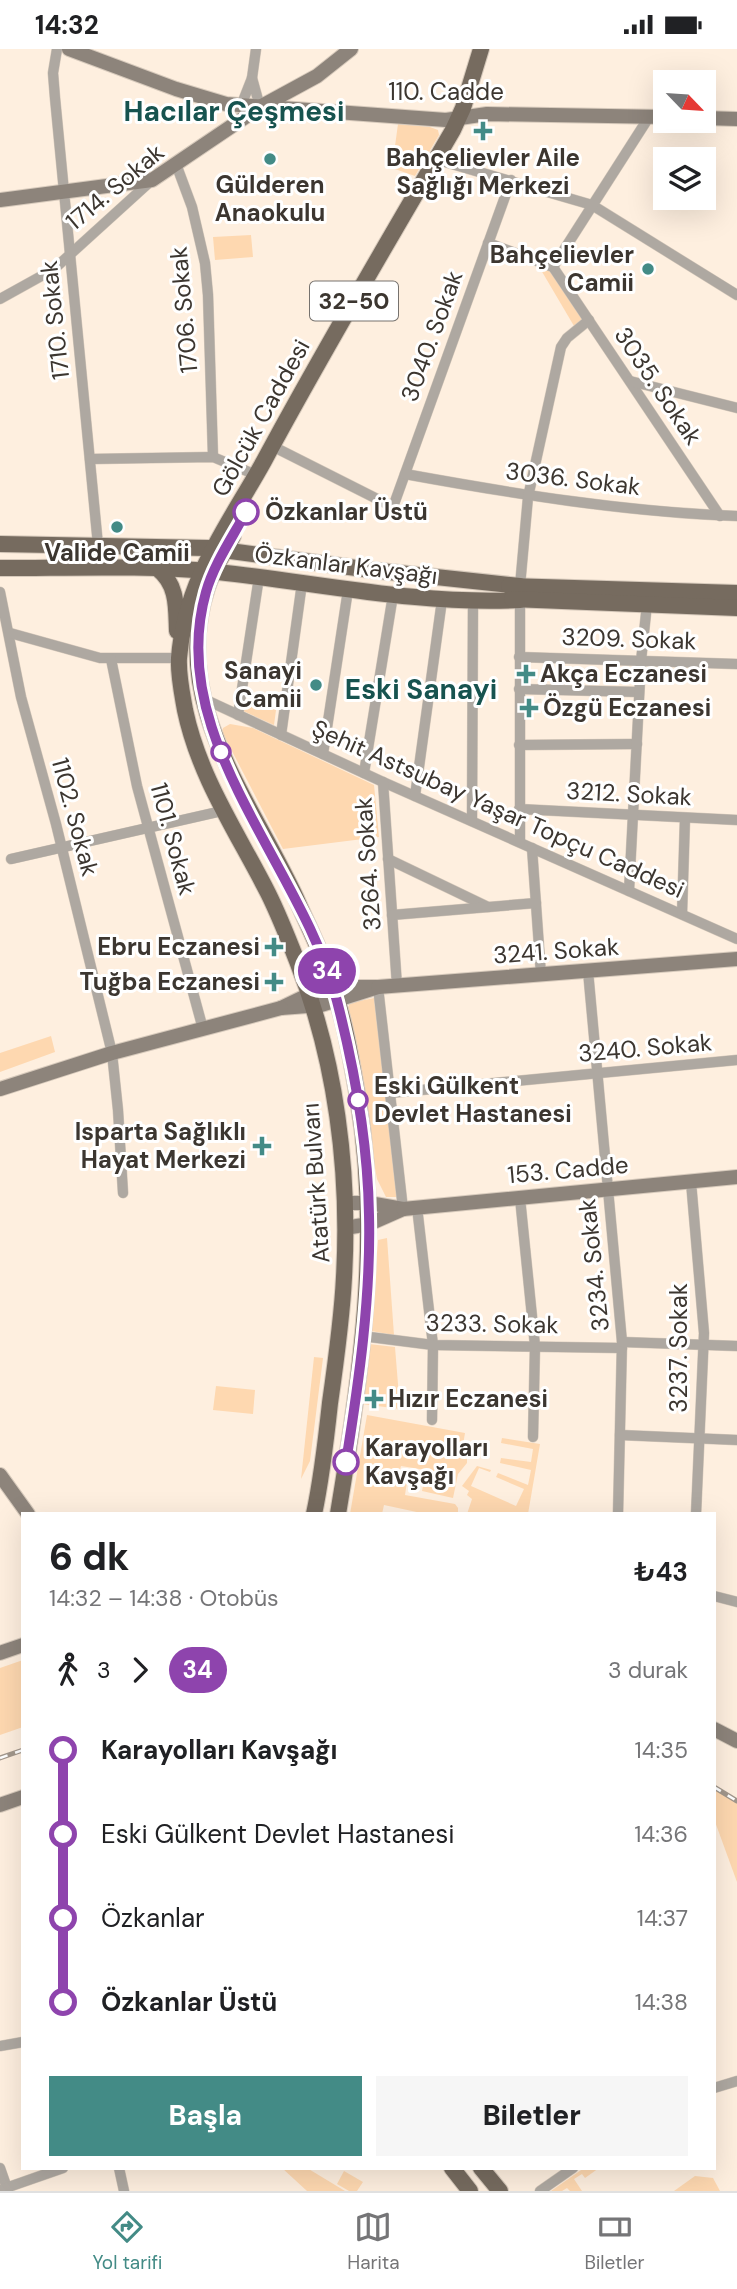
<!DOCTYPE html>
<html lang="tr">
<head>
<meta charset="utf-8">
<style>
	body { margin:0; font-family:"DM Sans",sans-serif; background:#f6f6f6; color:#202124; height:100vh; display:flex; flex-direction:column; font-size:26px; white-space:nowrap }
	* { box-sizing:border-box; margin:0 }
	p { font-size:23px; color:#757577 }
	.icon { flex:none; width:38px; height:38px; fill:none; stroke:currentColor; stroke-width:2; stroke-linecap:round; stroke-linejoin:round }
	.map { position:relative; flex:1; overflow:hidden }
	.sheet { position:absolute; left:21px; top:1463px; width:695px; height:658px; display:flex; flex-direction:column; background:#fff; border-radius:0px; box-shadow:0 7px 28px #0002 }
	.sheet>* { flex:none }
	.badge { padding:0 14px; border-radius:23px; font-size:24px; line-height:46px }
	.needle { width:46px; rotate:115deg }
	.controls { position:absolute; left:653px; top:21px; display:grid; gap:14px }
	.controls a { display:grid; place-items:center; width:63px; height:63px; border-radius:0px; background:#fff; box-shadow:0 7px 28px #0002; font-size:35px }
	.map>.badge { position:absolute; translate:-50% -50%; box-shadow:0 0 0 4px #fff }
	.legs { display:flex; align-items:center; gap:10px; height:77px; padding:0 28px; font-size:23px }
	.legs p { margin-inline-start:auto }
	.overview { display:flex; align-items:center; justify-content:space-between; height:119px; padding:0 28px }
	h1 { font-size:38px; font-weight:800; line-height:52px }
	.primary-button { display:flex; gap:14px; margin-top:auto; padding:14px 28px }
	.primary-button a { flex:1; height:80px; border-radius:0px; background:#438b86; color:#fff; font-size:28px; font-weight:800; line-height:80px; text-align:center }
	.primary-button a+a { background:#f6f6f6; color:#202124 }
	ul { padding:0 28px; list-style:none }
	li { display:flex; align-items:center; gap:24px; height:84px; font-size:26px }
	li i { display:grid; place-items:center; width:10px; height:100%; margin:0 9px; background:currentColor }
	li i::after { content:''; width:18px; height:18px; margin:-9px; border:5px solid; border-radius:50%; background:#fff }
	li p { margin-inline-start:auto }
	li:first-child i { background:linear-gradient(#0000 50%,currentColor 0) }
	li:last-child i { background:linear-gradient(currentColor 50%,#0000 0) }
	.status { display:flex; justify-content:space-between; align-items:center; height:49px; padding:0 35px; background:#fff; direction:ltr }
	.status svg { height:19px; fill:currentColor }
	.tabs { display:flex; justify-content:space-around; align-items:center; height:98px; border-top:2px solid #e0e0e0; background:#fff; font-size:19px; color:#757577 }
	.tabs a { display:grid; justify-items:center; gap:4px }
	.tabs .active { color:#438b86 }
	.map>svg:first-child { display:block }
	.green { fill:#fed8b0 }
	.lines { fill:none; stroke-linecap:round; stroke-linejoin:round }
	.street-casing { stroke:#d7cabc; stroke-width:11 }
	.secondary-casing { stroke:#d7cabc; stroke-width:16 }
	.primary-casing { stroke:#d7cabc; stroke-width:18 }
	.street { stroke:#aea8a1; stroke-width:10 }
	.secondary { stroke:#8d847b; stroke-width:14 }
	.primary { stroke:#766b5f; stroke-width:16 }
	.rail-casing { stroke:#a2978c; stroke-width:5 }
	.rail { stroke:#fff; stroke-width:2.5; stroke-dasharray:8; stroke-linecap:butt }
	.line-1-casing { stroke:#fff; stroke-width:16 }
	.line-1 { stroke:#8e44ad; stroke-width:10 }
	.poi-dot { fill:#438b86; stroke:#fff; stroke-width:2.5 }
	.stop-1-dot { fill:#fff; stroke:#8e44ad; stroke-width:3.5 }
	.labels { text-anchor:middle; stroke-width:6; stroke-linejoin:round; paint-order:stroke }
	.shield { fill:#fff; stroke:#76726e; stroke-width:2 }
	.shield-label { font-size:23px; font-weight:bold; fill:#3c3630 }
	.street-label { font-size:24px; fill:#3c3630; stroke:#fff }
	.poi-label { font-size:24px; font-weight:bold; fill:#3c3630; stroke:#fff; text-anchor:end }
	.stop-label { font-size:24px; font-weight:bold; fill:#3c3630; stroke:#fff; text-anchor:start }
	.quarter-label { font-size:28px; font-weight:bold; fill:#17534f; stroke:#fff }
</style>
</head>
<body>
<div class="status"><b>14:32</b><svg viewBox="0 0 49 12"><path d="M0 12V9h3v3zM5 12V6h3v6zM10 12V3h3v9zM15 12V0h3v12zM26 1h20v11H26zM47 4h2v5h-2z"/></svg></div>
<div class="map">
<svg width="737" height="2142" viewBox="0 0 737 2142">
	<rect width="100%" height="100%" fill="#feefdf"/>
	<g class="green">
		<polygon points="398,75 430,78 438,81 439,86 415,127 392,119"/>
		<polygon points="251,186 253,208 215,211 213,188"/>
		<polygon points="541,221 551,222 582,267 582,271 574,277"/>
		<polygon points="261,643 278,646 274,676 241,661 243,650 259,652"/>
		<polygon points="230,675 253,679 374,736 379,788 283,800 222,683 223,679"/>
		<polygon points="374,949 398,1148 386,1148 377,1130 346,963 350,954"/>
		<polygon points="51,987 55,1003 0,1023 0,1004"/>
		<polygon points="387,1189 394,1286 371,1282 378,1191"/>
		<polygon points="369,1295 395,1298 400,1360 362,1355"/>
		<polygon points="314,1308 323,1309 310,1412 301,1430"/>
		<polygon points="216,1337 255,1341 253,1365 213,1361"/>
		<polygon points="367,1366 465,1384 463,1396 467,1397 467,1414 458,1425 453,1449 422,1442 426,1421 401,1417 399,1424 408,1426 405,1446 455,1455 458,1459 458,1465 426,1465 384,1456 382,1465 350,1465"/>
		<polygon points="502,1389 540,1395 528,1465 467,1465 472,1450 467,1446 469,1442 462,1437 477,1417 491,1421 490,1423 479,1419 471,1437 516,1457 524,1440 496,1428 498,1424 528,1436 531,1421 500,1414 501,1409 531,1413 533,1400 501,1394"/>
		<polygon points="23,1611 23,1678 0,1686 0,1619"/>
		<polygon points="714,1738 737,1752 737,1833 714,1770"/>
		<polygon points="282,2119 307,2119 345,2142 307,2142"/>
		<polygon points="584,2119 599,2119 585,2129 582,2125 574,2130 582,2142 570,2142 567,2139 562,2142 551,2142"/>
		<polygon points="344,2122 363,2133 357,2142 349,2142 337,2135"/>
		<polygon points="695,2127 713,2129 720,2142 674,2142"/>
	</g>
	<g class="lines">
		<defs>
			<g id="street">
				<polyline points="57,0 53,24 55,49 98,496"/>
				<polyline points="252,29 256,0"/>
				<polyline points="241,57 252,29 260,58"/>
				<polyline points="445,113 592,156 737,246"/>
				<polyline points="176,115 192,158 205,214 208,246 213,408"/>
				<polyline points="488,194 553,218 720,467"/>
				<polyline points="553,218 649,68"/>
				<polyline points="0,250 54,220 152,131"/>
				<polyline points="630,332 737,359"/>
				<polyline points="280,401 393,458 511,131"/>
				<polyline points="90,410 213,408 256,426"/>
				<path d="M405,425C515,445 625,463 737,467"/>
				<polyline points="520,537 528,448 561,298 567,289 589,271"/>
				<polyline points="0,543 21,648 56,775 112,1004 118,1061 123,1144"/>
				<polyline points="10,584 100,609 179,609"/>
				<polyline points="519,608 737,615"/>
				<polyline points="111,610 137,737 203,980"/>
				<polyline points="519,640 639,643"/>
				<polyline points="204,650 383,733 737,890"/>
				<polyline points="238,666 259,528"/>
				<polyline points="281,686 302,534"/>
				<polyline points="519,696 637,695"/>
				<polyline points="323,705 348,541"/>
				<polyline points="364,724 393,546"/>
				<polyline points="383,733 397,937"/>
				<polyline points="415,747 442,551"/>
				<polyline points="519,760 737,771"/>
				<polyline points="472,772 473,553"/>
				<polyline points="520,793 520,551"/>
				<polyline points="532,799 541,926"/>
				<polyline points="11,810 222,762"/>
				<polyline points="388,810 488,858"/>
				<polyline points="629,842 641,612 647,555"/>
				<polyline points="682,865 685,769"/>
				<polyline points="392,866 536,854"/>
				<polyline points="588,922 622,1293 618,1465"/>
				<polyline points="378,938 403,1160"/>
				<polyline points="390,1044 737,1011"/>
				<polyline points="691,1133 704,1284 696,1465"/>
				<polyline points="520,1149 535,1297 533,1388"/>
				<polyline points="417,1158 433,1296 432,1371"/>
				<polyline points="362,1287 433,1296 622,1299"/>
				<polyline points="622,1293 737,1297"/>
				<polyline points="620,1386 737,1391"/>
				<polyline points="714,1547 737,1553"/>
				<polyline points="0,1997 23,1993"/>
				<polyline points="714,2039 737,2032"/>
				<polyline points="0,2119 8,2142"/>
				<polyline points="119,2119 124,2142"/>
				<polyline points="0,2141 63,2119"/>
				<polyline points="540,2142 573,2119"/>
			</g>
			<g id="secondary">
				<polyline points="69,0 176,40 226,55 446,71 487,65 665,68"/>
				<polyline points="704,69 737,70"/>
				<polyline points="0,151 152,131 260,58 317,27 351,0"/>
				<polygon points="333,938 378,938 321,956 281,959 310,945"/>
				<polyline points="378,938 737,910"/>
				<polyline points="0,1040 112,1004 281,959"/>
				<polyline points="345,1154 369,1154 403,1160 369,1175 345,1179"/>
				<polyline points="403,1160 737,1128"/>
				<polyline points="0,1426 28,1465"/>
				<polyline points="0,1604 23,1596"/>
				<polyline points="714,1680 737,1692"/>
				<polyline points="0,1756 23,1748"/>
			</g>
			<g id="primary">
				<path d="M233,487C224,504 213,520 207,539C169,654 251,751 296,849C307,875 320,900 329,927C344,966 351,1009 358,1050C381,1188 361,1328 338,1465"/>
				<polyline points="0,495 208,499 371,521 520,537"/>
				<path d="M0,519C72,519 146,516 218,523C319,534 418,556 520,551"/>
				<path d="M158,520C178,536 176,559 177,582"/>
				<polyline points="509,537 737,544"/>
				<polyline points="512,550 737,559"/>
				<path d="M314,1465C322,1428 326,1391 330,1354C336,1312 342,1270 344,1228C350,1122 336,1011 297,912C288,889 279,866 268,844C237,783 199,728 185,661C182,644 178,626 179,609C185,531 228,477 264,412C324,300 389,191 453,81L463,59L481,0"/>
				<polyline points="452,2119 470,2142"/>
				<polyline points="481,2119 500,2142"/>
			</g>
		</defs>
		<use href="#street" class="street-casing"/>
		<use href="#secondary" class="secondary-casing"/>
		<use href="#primary" class="primary-casing"/>
		<use href="#street" class="street"/>
		<use href="#secondary" class="secondary"/>
		<use href="#primary" class="primary"/>
		<defs>
			<g id="rail">
				<polyline points="0,1709 23,1701"/>
				<polyline points="714,1738 737,1752"/>
			</g>
		</defs>
		<use href="#rail" class="rail-casing"/>
		<use href="#rail" class="rail"/>
	</g>
	<g class="lines">
		<defs>
			<path id="line-1" d="M246,463C232,489 214,515 206,543C164,690 303,817 337,952C355,1022 368,1094 369,1166C371,1248 359,1332 346,1413"/>
		</defs>
		<use href="#line-1" class="line-1-casing"/>
		<use href="#line-1" class="line-1"/>
	</g>
	<g class="poi-dot">
		<path d="M479.5 71.5h7v7h7v7h-7v7h-7v-7h-7v-7h7z"/>
		<circle cx="270" cy="110" r="7"/>
		<circle cx="648" cy="220" r="7"/>
		<circle cx="117" cy="478" r="7"/>
		<path d="M522.5 614.5h7v7h7v7h-7v7h-7v-7h-7v-7h7z"/>
		<circle cx="316" cy="636" r="7"/>
		<path d="M525.5 648.5h7v7h7v7h-7v7h-7v-7h-7v-7h7z"/>
		<path d="M270.5 887.5h7v7h7v7h-7v7h-7v-7h-7v-7h7z"/>
		<path d="M270.5 922.5h7v7h7v7h-7v7h-7v-7h-7v-7h7z"/>
		<path d="M258.5 1086.5h7v7h7v7h-7v7h-7v-7h-7v-7h7z"/>
		<path d="M370.5 1339.5h7v7h7v7h-7v7h-7v-7h-7v-7h7z"/>
	</g>
	<g class="stop-1-dot">
		<circle cx="246" cy="463" r="12"/>
		<circle cx="221" cy="703" r="9"/>
		<circle cx="358" cy="1051" r="9"/>
		<circle cx="346" cy="1413" r="12"/>
	</g>
	<g class="labels">
		<rect class="shield" x="310" y="232.5" width="88" height="39" rx="5"/>
		<g class="shield-label">
			<text x="354" y="260">32-50</text>
		</g>
		<g class="street-label">
			<text x="446" y="51">110. Cadde</text>
			<text transform="translate(115 138) rotate(-40)" y="8">1714. Sokak</text>
			<text transform="translate(184 261) rotate(-95)" y="8">1706. Sokak</text>
			<text transform="translate(55 271) rotate(-96)" y="8">1710. Sokak</text>
			<text transform="translate(432 287) rotate(-70)" y="8">3040. Sokak</text>
			<text transform="translate(658 337) rotate(56)" y="8">3035. Sokak</text>
			<text transform="translate(261 369) rotate(-61)" y="8">Gölcük Caddesi</text>
			<text transform="translate(573 430) rotate(7)" y="8">3036. Sokak</text>
			<text transform="translate(346 516) rotate(7)" y="8">Özkanlar Kavşağı</text>
			<text transform="translate(629 590) rotate(2)" y="8">3209. Sokak</text>
			<text transform="translate(629 745) rotate(3)" y="8">3212. Sokak</text>
			<text transform="translate(498 760) rotate(24)" y="8">Şehit Astsubay Yaşar Topçu Caddesi</text>
			<text transform="translate(75 768) rotate(75)" y="8">1102. Sokak</text>
			<text transform="translate(173 790) rotate(75)" y="8">1101. Sokak</text>
			<text transform="translate(368 815) rotate(-94)" y="8">3264. Sokak</text>
			<text transform="translate(556 902) rotate(-4)" y="8">3241. Sokak</text>
			<text transform="translate(645 999) rotate(-5)" y="8">3240. Sokak</text>
			<text transform="translate(568 1121) rotate(-5)" y="8">153. Cadde</text>
			<text transform="translate(316 1134) rotate(-94)" y="8">Atatürk Bulvarı</text>
			<text transform="translate(594 1216) rotate(-96)" y="8">3234. Sokak</text>
			<text transform="translate(492 1275) rotate(1)" y="8">3233. Sokak</text>
			<text transform="translate(679 1299) rotate(-90)" y="8">3237. Sokak</text>
		</g>
		<g class="poi-label">
			<text x="483" y="117" text-anchor="middle">Bahçelievler Aile<tspan x="483" dy="28">Sağlığı Merkezi</tspan></text>
			<text x="270" y="144" text-anchor="middle">Gülderen<tspan x="270" dy="28">Anaokulu</tspan></text>
			<text x="634" y="214">Bahçelievler<tspan x="634" dy="28">Camii</tspan></text>
			<text x="117" y="512" text-anchor="middle">Valide Camii</text>
			<text x="302" y="630">Sanayi<tspan x="302" dy="28">Camii</tspan></text>
			<text x="540" y="633" text-anchor="start">Akça Eczanesi</text>
			<text x="543" y="667" text-anchor="start">Özgü Eczanesi</text>
			<text x="260" y="906">Ebru Eczanesi</text>
			<text x="260" y="941">Tuğba Eczanesi</text>
			<text x="246" y="1091">Isparta Sağlıklı<tspan x="246" dy="28">Hayat Merkezi</tspan></text>
			<text x="388" y="1358" text-anchor="start">Hızır Eczanesi</text>
		</g>
		<g class="stop-label">
			<text x="265" y="471">Özkanlar Üstü</text>
			<text x="374" y="1045">Eski Gülkent<tspan x="374" dy="28">Devlet Hastanesi</tspan></text>
			<text x="365" y="1407">Karayolları<tspan x="365" dy="28">Kavşağı</tspan></text>
		</g>
		<g class="quarter-label">
			<text x="234" y="72">Hacılar Çeşmesi</text>
			<text x="421" y="650">Eski Sanayi</text>
		</g>
	</g>
</svg>
<div class="controls">
<a><svg class="needle" viewBox="-14 -14 28 28"><path d="M0-13l5 13h-10z" fill="#e53935"/><path d="M0 13l5-13h-10z" fill="#757577"/></svg></a>
<a><svg class="icon" aria-label="layers" viewBox="0 0 24 24"><path d="M12 4l9 5-9 5-9-5zM3 14l9 5 9-5"/></svg></a>
</div>
<b class="badge" style="left:327px;top:922px;background:#8e44ad;color:#fff">34</b>
<section class="sheet">
<div class="overview"><div><h1>6 dk</h1><p>14:32 – 14:38 · Otobüs</p></div><b>₺43</b></div>
<div class="legs"><svg class="icon" aria-label="walk" viewBox="0 0 24 24"><circle cx="13" cy="4" r="2"/><path d="M13 8l-2 6 4 7M11 14l-3 7M7 12l3-4h3l4 4"/></svg>3<svg class="icon" aria-label="forward" viewBox="0 0 24 24"><path d="M9 5l7 7-7 7"/></svg><b class="badge" style="background:#8e44ad;color:#fff">34</b><p>3 durak</p></div>
<ul>
<li><i style="color:#8e44ad"></i><b>Karayolları Kavşağı</b><p>14:35</p></li>
<li><i style="color:#8e44ad"></i><span>Eski Gülkent Devlet Hastanesi</span><p>14:36</p></li>
<li><i style="color:#8e44ad"></i><span>Özkanlar</span><p>14:37</p></li>
<li><i style="color:#8e44ad"></i><b>Özkanlar Üstü</b><p>14:38</p></li>
</ul>
<div class="primary-button"><a>Başla</a><a>Biletler</a></div>
</section>
</div>
<nav class="tabs">
<a class="active"><svg class="icon" aria-label="directions" viewBox="0 0 24 24"><path d="M12 3l9 9-9 9-9-9zM9 14v-3h6M13 9l2 2-2 2"/></svg>Yol tarifi</a>
<a><svg class="icon" aria-label="map" viewBox="0 0 24 24"><path d="M3 6l6-2 6 2 6-2v14l-6 2-6-2-6 2zM9 4v14M15 6v14"/></svg>Harita</a>
<a><svg class="icon" aria-label="tickets" viewBox="0 0 24 24"><path d="M3 7h18v10H3zM15 7v10"/></svg>Biletler</a>
</nav>
</body>
</html>
